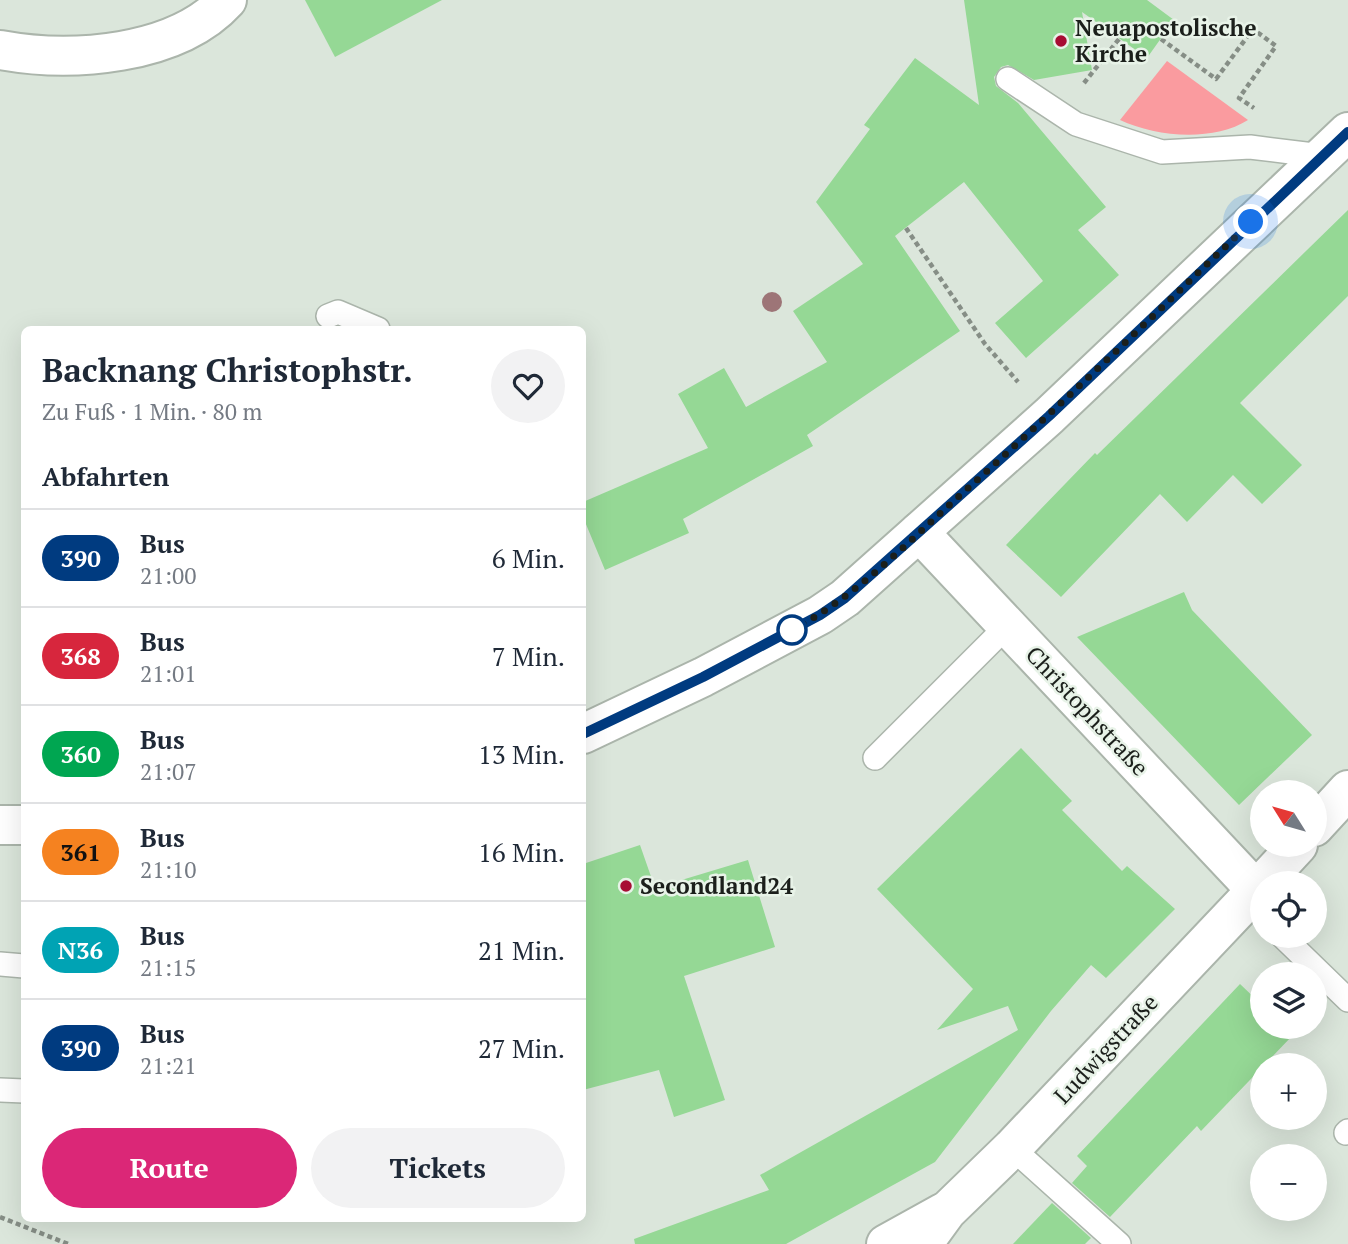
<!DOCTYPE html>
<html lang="de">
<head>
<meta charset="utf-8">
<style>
	body { margin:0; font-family:"PT Serif",serif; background:#f2f2f3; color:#1f2937; height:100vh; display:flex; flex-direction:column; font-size:26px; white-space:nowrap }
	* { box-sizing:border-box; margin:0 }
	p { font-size:23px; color:#747a83 }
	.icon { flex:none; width:38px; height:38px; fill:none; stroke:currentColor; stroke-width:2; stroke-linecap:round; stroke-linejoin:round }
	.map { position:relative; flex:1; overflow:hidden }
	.drawer { position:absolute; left:21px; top:326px; width:565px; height:896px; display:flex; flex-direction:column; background:#fff; border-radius:10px; box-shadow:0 7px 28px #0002 }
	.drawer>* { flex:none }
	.badge { padding:0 14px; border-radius:23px; font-size:24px; line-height:46px }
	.needle { width:46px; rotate:307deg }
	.fabs { position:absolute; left:1250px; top:780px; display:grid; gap:14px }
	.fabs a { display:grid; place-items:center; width:77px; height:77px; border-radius:50%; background:#fff; box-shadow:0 7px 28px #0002; font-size:35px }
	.you { position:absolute; width:35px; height:35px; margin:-18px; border:5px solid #fff; border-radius:50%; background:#1a73e8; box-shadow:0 0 0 10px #1a73e833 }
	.map>.badge { position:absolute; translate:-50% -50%; box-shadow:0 0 0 4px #fff }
	h2 { padding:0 21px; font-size:26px; line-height:63px }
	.round { display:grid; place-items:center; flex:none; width:74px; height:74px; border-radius:37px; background:#f2f2f3 }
	.head { display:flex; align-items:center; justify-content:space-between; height:119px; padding:0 21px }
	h1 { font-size:33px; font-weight:700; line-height:52px }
	.action { display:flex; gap:14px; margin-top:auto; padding:14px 21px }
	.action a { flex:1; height:80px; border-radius:42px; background:#db2777; color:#fff; font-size:28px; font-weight:700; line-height:80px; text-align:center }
	.action a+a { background:#f2f2f3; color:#1f2937 }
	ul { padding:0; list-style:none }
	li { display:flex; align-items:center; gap:21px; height:98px; padding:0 21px; border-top:2px solid #e0e1e3 }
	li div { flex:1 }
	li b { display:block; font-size:26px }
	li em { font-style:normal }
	li .badge { min-width:77px; font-weight:700; text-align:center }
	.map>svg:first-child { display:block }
	.green { fill:#fa9b9f }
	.building { fill:#95d895 }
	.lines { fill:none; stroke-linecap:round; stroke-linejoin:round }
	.service-casing { stroke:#abb5ab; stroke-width:26 }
	.minor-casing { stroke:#abb5ab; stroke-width:42 }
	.tertiary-casing { stroke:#abb5ab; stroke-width:42 }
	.path { stroke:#868e86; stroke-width:4.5; stroke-dasharray:5 3.5; stroke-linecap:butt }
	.service { stroke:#fff; stroke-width:23 }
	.minor { stroke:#fff; stroke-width:38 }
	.tertiary { stroke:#fff; stroke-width:38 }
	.tree { fill:#9d7577 }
	.line-casing { stroke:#fff; stroke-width:16 }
	.line { stroke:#003b80; stroke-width:10 }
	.walk { stroke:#1b1f1b; stroke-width:7; stroke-dasharray:0 12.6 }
	.poi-dot { fill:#a70d33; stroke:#e8f3e8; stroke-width:2.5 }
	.stop-dot { fill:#fff; stroke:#003b80; stroke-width:3.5 }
	.labels { text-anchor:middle; stroke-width:5; stroke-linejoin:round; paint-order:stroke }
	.poi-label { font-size:23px; font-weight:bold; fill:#1b1f1b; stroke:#e8f3e8; text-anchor:start }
	.street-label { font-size:23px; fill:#1b1f1b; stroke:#e8f3e8 }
</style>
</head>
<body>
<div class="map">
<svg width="1348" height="1244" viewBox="0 0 1348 1244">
	<rect width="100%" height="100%" fill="#dbe6db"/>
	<path class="green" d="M1167,61L1248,120C1213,142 1156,137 1120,120Z"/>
	<g class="building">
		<polygon points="305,0 442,0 335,57"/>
		<polygon points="964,0 1147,0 1174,20 1147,58 1082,12 1092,70 1034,80 1008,65 1001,67 994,77 996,86 1018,103 1106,207 1078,230 1119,275 1026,358 995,323 1043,281 964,182 895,236 960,331 807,435 813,446 683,519 689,533 605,570 583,517 583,502 708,448 678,394 724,368 746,407 827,362 793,311 863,264 816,202 870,129 864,125 915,58 979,105"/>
		<polygon points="1348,210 1348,296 1240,403 1302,465 1262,504 1233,475 1187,522 1160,494 1061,597 1006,545 1095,453 1097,455"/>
		<polygon points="1184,592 1192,610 1312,735 1239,805 1077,637"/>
		<polygon points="1021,748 1072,801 1062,810 1122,871 1127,866 1175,909 1106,978 1091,965 1051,1011 935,1162 786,1244 635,1244 634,1239 769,1190 760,1175 1018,1030 1008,1006 937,1030 973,989 877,889"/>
		<polygon points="640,845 655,888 748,860 775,947 684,976 725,1100 674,1117 659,1070 583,1090 583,864"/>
		<polygon points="1240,984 1262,1005 1262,1027 1285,1027 1293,1035 1201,1131 1197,1126 1110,1217 1072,1183 1087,1166 1077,1156"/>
		<polygon points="1052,1203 1091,1238 1085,1244 1013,1244"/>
	</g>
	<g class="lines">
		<defs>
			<g id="service">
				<polyline points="1008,79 1076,124 1162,152 1250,147 1322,156"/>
				<polyline points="328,316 338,312 378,329"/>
				<polyline points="875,758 1007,626"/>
				<polyline points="1282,936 1348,1000"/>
				<polyline points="0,964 24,966"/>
				<polyline points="0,1090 24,1091"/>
				<polyline points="1346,1133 1348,1131"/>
				<polyline points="1012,1148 1119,1244"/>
			</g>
			<g id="minor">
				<path d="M0,50C71,63 176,56 227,0"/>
				<polyline points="919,532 1256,890"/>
				<polyline points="1314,827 1348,790"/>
				<polyline points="1262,884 1298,845"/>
				<polyline points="886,1244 942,1213"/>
				<polyline points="923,1244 947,1211 1012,1148 1262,884"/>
			</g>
			<g id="tertiary">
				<polyline points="583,734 703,677 820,615 845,598 1049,416 1348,132"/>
				<polyline points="0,825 24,825"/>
			</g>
		</defs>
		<use href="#service" class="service-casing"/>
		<use href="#minor" class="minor-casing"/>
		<use href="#tertiary" class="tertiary-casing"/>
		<g class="path">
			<polyline points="1161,39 1216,79 1253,29 1276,46 1239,98 1254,108"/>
			<polyline points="1084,83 1119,39"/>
			<polyline points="906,228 985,344 1018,382"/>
			<polyline points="0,1217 68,1244"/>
		</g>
		<use href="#service" class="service"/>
		<use href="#minor" class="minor"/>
		<use href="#tertiary" class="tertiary"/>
	</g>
	<circle class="tree" cx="772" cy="302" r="10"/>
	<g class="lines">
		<defs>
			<polyline id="line" points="583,734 703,677 820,615 845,598 1049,416 1348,132"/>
		</defs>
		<use href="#line" class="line-casing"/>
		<use href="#line" class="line"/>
		<path class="walk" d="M792,630C855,597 905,545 957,498C1057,409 1154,315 1251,222"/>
	</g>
	<g class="poi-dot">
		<circle cx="1061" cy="41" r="7"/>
		<circle cx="626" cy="886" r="7"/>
	</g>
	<circle class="stop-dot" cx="792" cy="630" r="14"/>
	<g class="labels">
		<g class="poi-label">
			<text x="1075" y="36">Neuapostolische<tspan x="1075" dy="26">Kirche</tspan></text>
			<text x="640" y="894">Secondland24</text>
		</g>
		<g class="street-label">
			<text transform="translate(1087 711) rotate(47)" y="8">Christophstraße</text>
			<text transform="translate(1106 1049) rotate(-47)" y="8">Ludwigstraße</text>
		</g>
	</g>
</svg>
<div class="fabs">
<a><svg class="needle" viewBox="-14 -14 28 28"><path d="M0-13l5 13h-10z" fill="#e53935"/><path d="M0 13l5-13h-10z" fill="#747a83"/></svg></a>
<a><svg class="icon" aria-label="locate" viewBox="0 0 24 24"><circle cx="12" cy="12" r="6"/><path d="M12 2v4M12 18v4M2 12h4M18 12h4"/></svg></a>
<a><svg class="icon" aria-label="layers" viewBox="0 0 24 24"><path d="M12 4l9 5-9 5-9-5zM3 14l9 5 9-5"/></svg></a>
<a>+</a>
<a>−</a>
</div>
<div class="you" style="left:1251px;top:222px"></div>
<section class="drawer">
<div class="head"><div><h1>Backnang Christophstr.</h1><p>Zu Fuß · 1 Min. · 80 m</p></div><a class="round"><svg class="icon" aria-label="heart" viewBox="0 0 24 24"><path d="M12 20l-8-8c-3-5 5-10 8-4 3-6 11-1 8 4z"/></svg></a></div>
<h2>Abfahrten</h2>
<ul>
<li><span class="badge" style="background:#003b80;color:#fff">390</span><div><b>Bus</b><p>21:00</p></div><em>6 Min.</em></li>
<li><span class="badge" style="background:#d7263d;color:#fff">368</span><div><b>Bus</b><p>21:01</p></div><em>7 Min.</em></li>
<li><span class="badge" style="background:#00a651;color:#fff">360</span><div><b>Bus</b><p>21:07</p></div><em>13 Min.</em></li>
<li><span class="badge" style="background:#f58220;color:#111">361</span><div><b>Bus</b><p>21:10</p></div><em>16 Min.</em></li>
<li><span class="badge" style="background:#00a3b4;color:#fff">N36</span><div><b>Bus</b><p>21:15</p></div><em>21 Min.</em></li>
<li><span class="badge" style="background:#003b80;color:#fff">390</span><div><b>Bus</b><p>21:21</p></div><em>27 Min.</em></li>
</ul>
<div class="action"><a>Route</a><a>Tickets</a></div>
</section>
</div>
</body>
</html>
